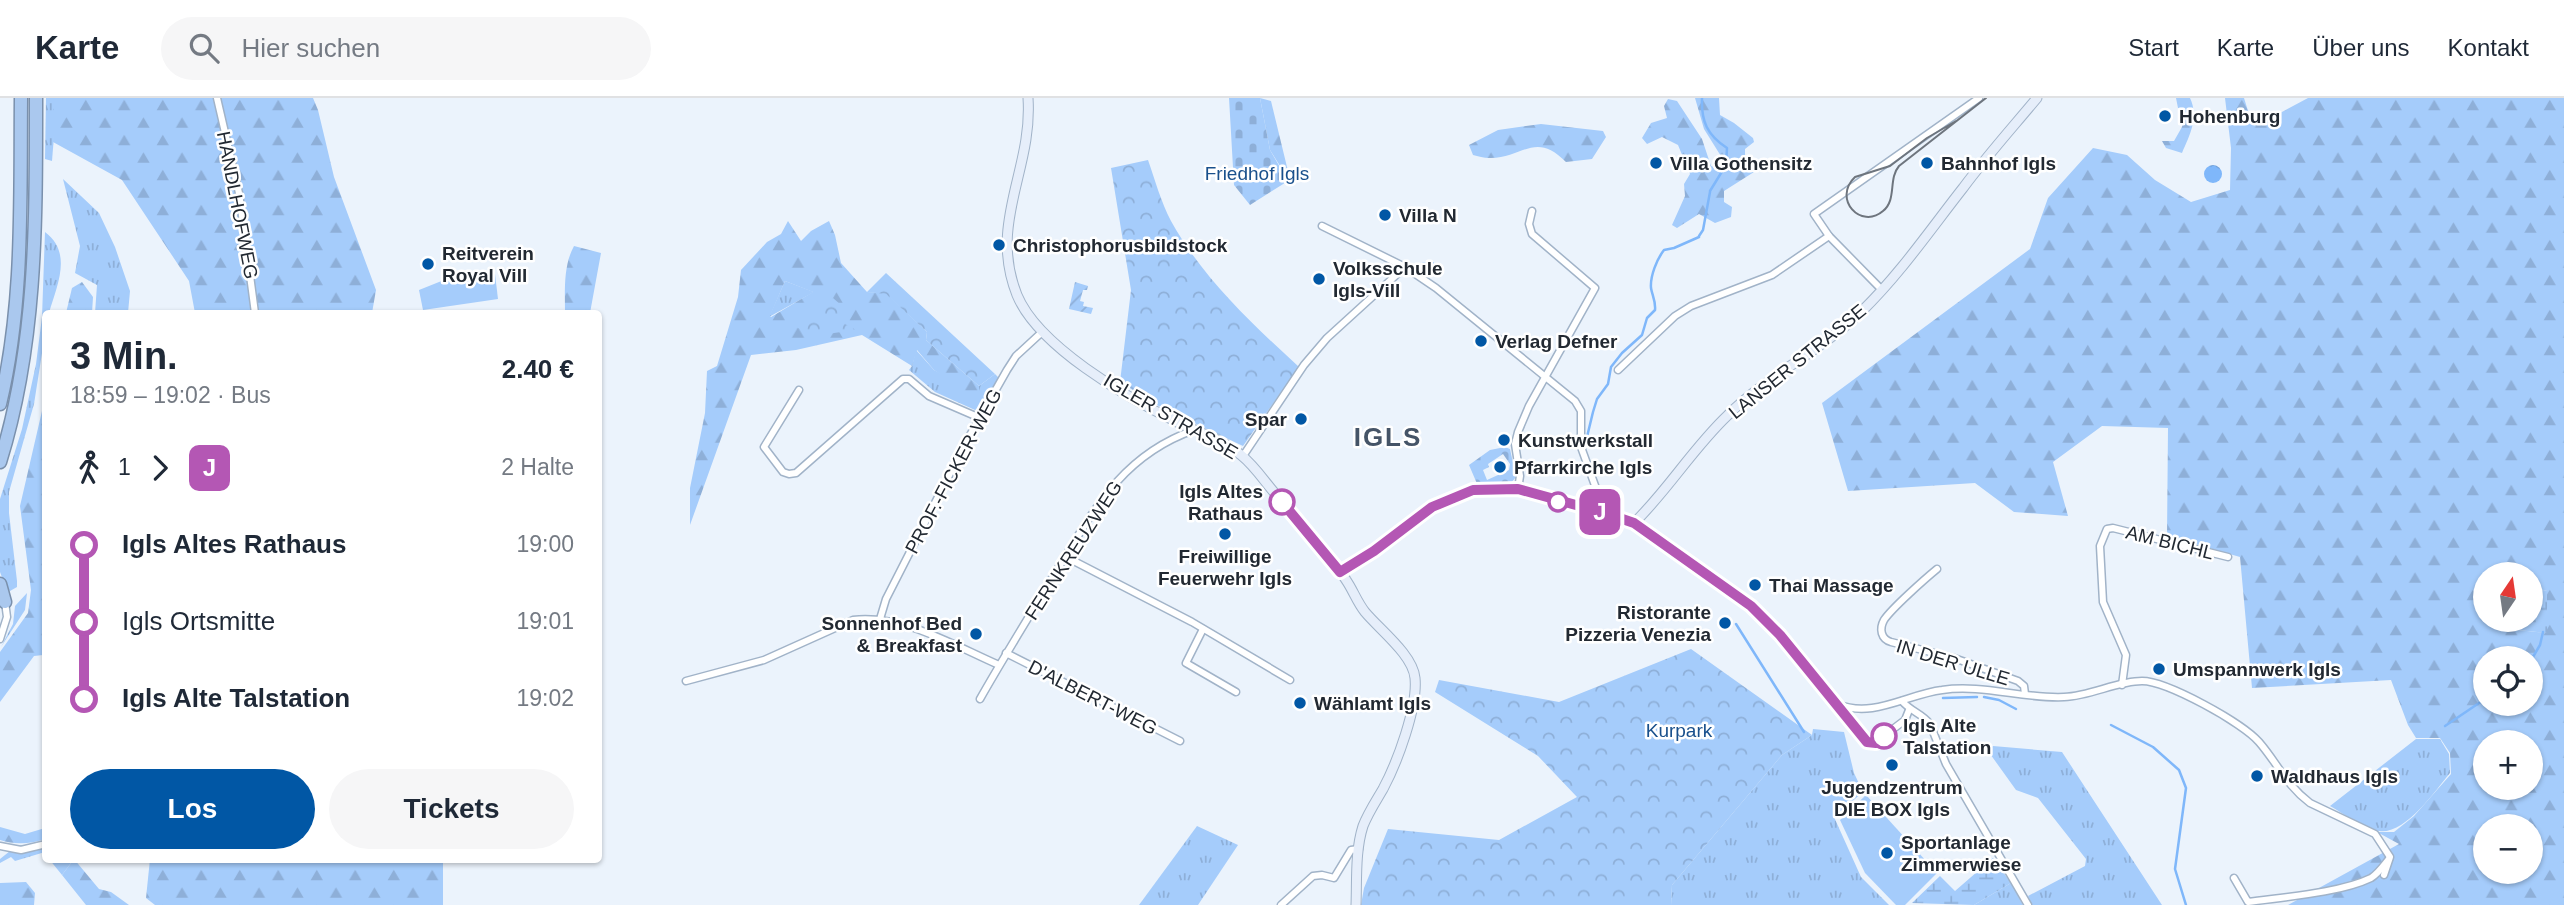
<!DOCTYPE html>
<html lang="de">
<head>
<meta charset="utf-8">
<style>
	body { margin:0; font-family:Helvetica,sans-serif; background:#f6f6f7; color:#1f2937; height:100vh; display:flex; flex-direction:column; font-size:26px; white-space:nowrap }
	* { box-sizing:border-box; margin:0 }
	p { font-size:23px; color:#747a83 }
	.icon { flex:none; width:38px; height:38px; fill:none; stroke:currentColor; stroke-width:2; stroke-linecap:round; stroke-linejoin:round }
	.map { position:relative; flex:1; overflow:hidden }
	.drawer { position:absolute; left:42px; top:212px; width:560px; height:553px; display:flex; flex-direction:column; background:#fff; border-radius:7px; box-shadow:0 2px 5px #0004 }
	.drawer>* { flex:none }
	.badge { padding:0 14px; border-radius:10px; font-size:24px; line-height:46px }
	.needle { width:46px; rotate:13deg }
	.controls { position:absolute; left:2473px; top:464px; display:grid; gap:14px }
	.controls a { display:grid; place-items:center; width:70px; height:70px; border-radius:50%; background:#fff; box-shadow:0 2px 5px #0004; font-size:35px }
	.map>.badge { position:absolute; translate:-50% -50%; box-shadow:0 0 0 4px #fff }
	.legs { display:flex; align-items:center; gap:10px; height:77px; padding:0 28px; font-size:23px }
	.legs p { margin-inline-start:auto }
	.headline { display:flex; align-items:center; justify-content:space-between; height:119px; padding:0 28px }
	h1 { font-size:38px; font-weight:800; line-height:52px }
	.action { display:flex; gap:14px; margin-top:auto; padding:14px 28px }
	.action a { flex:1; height:80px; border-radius:42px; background:#0157a5; color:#fff; font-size:28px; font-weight:800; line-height:80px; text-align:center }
	.action a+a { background:#f6f6f7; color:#1f2937 }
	ul { padding:0 28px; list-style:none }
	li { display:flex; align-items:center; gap:24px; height:77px; font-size:26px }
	li i { display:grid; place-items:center; width:10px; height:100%; margin:0 9px; background:currentColor }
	li i::after { content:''; width:18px; height:18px; margin:-9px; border:5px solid; border-radius:50%; background:#fff }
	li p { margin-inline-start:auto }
	li:first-child i { background:linear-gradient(#0000 50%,currentColor 0) }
	li:last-child i { background:linear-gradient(currentColor 50%,#0000 0) }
	header { display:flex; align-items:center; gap:42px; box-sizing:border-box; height:98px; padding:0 35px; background:#fff; border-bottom:2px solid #e0e1e3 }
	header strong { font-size:33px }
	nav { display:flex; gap:38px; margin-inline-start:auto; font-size:24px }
	.search { width:490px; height:63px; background:#f6f6f7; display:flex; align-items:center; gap:18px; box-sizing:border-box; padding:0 24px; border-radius:38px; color:#747a83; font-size:26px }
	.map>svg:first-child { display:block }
	.grass { fill:url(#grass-tufts) }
	.forest { fill:url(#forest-firs); fill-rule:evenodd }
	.wetland { fill:url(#wetland-marsh) }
	.cemetery { fill:url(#cemetery-stones); fill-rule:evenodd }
	.park { fill:url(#park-crowns) }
	.garden { fill:url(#garden-furrows) }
	.pitch { fill:#a5ccfb }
	.water { fill:url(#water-ripples) }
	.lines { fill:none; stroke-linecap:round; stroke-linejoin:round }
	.stream { stroke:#7fb7fa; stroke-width:2.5 }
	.street-casing { stroke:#a1b3c8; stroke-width:9 }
	.secondary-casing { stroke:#a1b3c8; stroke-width:11 }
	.highway-casing { stroke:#7a90ac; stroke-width:15 }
	.street { stroke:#fff; stroke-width:6 }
	.secondary { stroke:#e6eefa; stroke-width:9 }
	.highway { stroke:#aac8ee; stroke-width:12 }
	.tram { stroke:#6e757e; stroke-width:2 }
	.line-1-casing { stroke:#fff; stroke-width:16 }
	.line-1 { stroke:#b457b4; stroke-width:10 }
	.poi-dot { fill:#0157a5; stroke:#fff; stroke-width:2.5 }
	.stop-1-dot { fill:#fff; stroke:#b457b4; stroke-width:3.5 }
	.labels { text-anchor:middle; stroke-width:5; stroke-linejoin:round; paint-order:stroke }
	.poi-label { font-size:19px; font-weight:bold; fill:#222932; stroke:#fff; text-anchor:start }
	.park-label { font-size:19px; fill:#19508c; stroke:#fff }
	.street-label { font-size:19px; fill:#222932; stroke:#fff }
	.stop-label { font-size:19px; font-weight:bold; fill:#222932; stroke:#fff; text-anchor:end }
	.district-label { font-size:26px; font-weight:bold; letter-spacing:2px; fill:#455467; stroke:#fff }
</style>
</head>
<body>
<header>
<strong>Karte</strong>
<div class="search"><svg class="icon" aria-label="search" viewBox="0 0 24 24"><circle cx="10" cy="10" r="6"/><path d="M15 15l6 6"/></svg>Hier suchen</div>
<nav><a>Start</a><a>Karte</a><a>Über uns</a><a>Kontakt</a></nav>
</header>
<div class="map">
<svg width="2564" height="807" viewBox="0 0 2564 807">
	<defs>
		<pattern id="grass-tufts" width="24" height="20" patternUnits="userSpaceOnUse" patternTransform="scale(1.75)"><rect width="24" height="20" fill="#a5ccfb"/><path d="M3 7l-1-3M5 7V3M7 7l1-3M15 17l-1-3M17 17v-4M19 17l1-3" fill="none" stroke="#8eafd8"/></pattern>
		<pattern id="forest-firs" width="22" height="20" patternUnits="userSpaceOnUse" patternTransform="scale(1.75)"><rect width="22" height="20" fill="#a5ccfb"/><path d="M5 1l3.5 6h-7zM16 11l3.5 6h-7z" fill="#8eafd8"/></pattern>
		<pattern id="wetland-marsh" width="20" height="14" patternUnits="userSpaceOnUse" patternTransform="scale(1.75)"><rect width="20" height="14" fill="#a5ccfb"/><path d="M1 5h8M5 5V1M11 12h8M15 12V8" fill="none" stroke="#8eafd8"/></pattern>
		<pattern id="cemetery-stones" width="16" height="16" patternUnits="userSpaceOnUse" patternTransform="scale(1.75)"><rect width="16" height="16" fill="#a5ccfb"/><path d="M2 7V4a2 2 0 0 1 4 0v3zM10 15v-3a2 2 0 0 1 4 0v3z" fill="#8eafd8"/></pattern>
		<pattern id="park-crowns" width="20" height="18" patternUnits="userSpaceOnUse" patternTransform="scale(1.75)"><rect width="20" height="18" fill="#a5ccfb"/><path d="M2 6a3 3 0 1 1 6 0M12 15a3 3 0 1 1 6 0" fill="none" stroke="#8eafd8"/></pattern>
		<pattern id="garden-furrows" width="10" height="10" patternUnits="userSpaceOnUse" patternTransform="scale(1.75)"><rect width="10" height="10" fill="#a5ccfb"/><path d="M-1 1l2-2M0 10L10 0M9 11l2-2" fill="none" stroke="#8eafd8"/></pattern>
		<pattern id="water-ripples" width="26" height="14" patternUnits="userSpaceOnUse" patternTransform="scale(1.75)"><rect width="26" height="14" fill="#7fb7fa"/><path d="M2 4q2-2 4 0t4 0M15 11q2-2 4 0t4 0" fill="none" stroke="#6895cb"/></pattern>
	</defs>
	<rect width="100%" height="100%" fill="#ebf3fc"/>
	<g class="grass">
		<polygon points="46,0 57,0 52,63 45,61"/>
		<polygon points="63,81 99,115 115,149 130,193 128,215 95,215 97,187 75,175 80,148"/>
		<path d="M45,134C73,155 57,187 49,215H46L45,236L34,306L9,394V415L17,483V489L10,493L6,490L0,474V401L22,331L36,266L42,219Z"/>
		<polygon points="785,183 814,194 769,219"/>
		<polygon points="916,252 934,272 978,296 979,288 995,276 1001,282 985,307 975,312 935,294 909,272 912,268"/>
		<polygon points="27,495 25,512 1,549 13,526 15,508"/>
		<polygon points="1813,631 1844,634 1854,675 1863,694 1834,719 1861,779 1889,807 1671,807 1672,787 1782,657 1812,637"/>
		<path d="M2416,641H2440L2449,656L2450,675C2434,694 2402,742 2374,732C2359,727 2344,716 2330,708Z"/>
		<polygon points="1993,648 2062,654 2162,807 2032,807 2028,798 2085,768 2086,761 2038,700 2016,692 1988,653"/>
		<polygon points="1197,728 1238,747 1198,807 1139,807"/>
		<polygon points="45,750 45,754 15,763 11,759 0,765 0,761 10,753 23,755"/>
		<polygon points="49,761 74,761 62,777"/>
		<polygon points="2011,785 2023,807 1974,807"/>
	</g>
	<g class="forest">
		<polygon points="54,0 313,0 318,12 334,79 376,192 372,215 195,215 189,183 122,82 53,44"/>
		<polygon points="1260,0 1271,3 1287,69 1294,86 1292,87 1270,52"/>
		<polygon points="1695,0 1719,0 1720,17 1734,25 1753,40 1754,44 1745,51 1745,58 1754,74 1724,93 1724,104 1732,109 1731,119 1715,125 1699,116 1677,130 1672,127 1685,98 1684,86 1690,76 1678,47 1662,39 1647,46 1642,40 1651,25 1667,20 1664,8 1668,1 1677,3 1702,41 1711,68 1720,71 1724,63 1704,31"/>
		<path d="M2176,0H2190C2199,19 2190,37 2182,55L2166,50L2162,43H2174L2182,29L2185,12L2178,10Z"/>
		<path d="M2225,0H2244L2249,16L2265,23L2308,0H2564V807H2288L2399,746L2377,734H2394L2414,718L2451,676L2450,655L2440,640H2416L2408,627L2391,582L2252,590L2240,459L2167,438L2168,330L2102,328L2053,364L2068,418L2014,414L1975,385L1848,393L1822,305L2030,151L2048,100L2093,50L2127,57L2155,82L2191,104L2230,92L2231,50ZM2485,476H2530L2531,492L2532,489L2547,493V535L2517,532L2507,522H2485ZM2485,560H2530V606H2485ZM2485,644H2530V690H2485ZM2485,728H2530V774H2485Z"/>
		<path d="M1541,26L1603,33L1606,39L1592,61L1566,64C1535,32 1522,61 1489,60C1484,60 1478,58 1473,57L1469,47L1498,32Z"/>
		<path d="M788,123L801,143L811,133L829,123L835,137L841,165L867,194L886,195L927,234L926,242L979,288V296L970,297L934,272L917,252L912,268L862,237L796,252L751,257L690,427V390L705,315L707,273L717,268L738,199L741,172L767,144L781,136ZM785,183L813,194L771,219L770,218Z"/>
		<path d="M574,148L601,155L590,215H565C565,193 563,168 574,148Z"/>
		<polygon points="82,184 93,199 92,215 66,215 72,190"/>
		<polygon points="45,300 45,552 43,557 34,558 0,604 0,554 28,515 31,492 20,408"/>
		<path d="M0,729L25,736L45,730V741C31,746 15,747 0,742Z"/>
		<polygon points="74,761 99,791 111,794 129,807 86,807 62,777"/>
		<polygon points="150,761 443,761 443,807 155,807 146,800"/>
		<polygon points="26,784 35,795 34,807 0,807 0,785"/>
	</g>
	<g class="wetland">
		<polygon points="2531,489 2547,493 2547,535 2517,532 2507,522 2530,522"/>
		<polygon points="1993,760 2011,785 1974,807 1912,805 1940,778 1955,793"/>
	</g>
	<g class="cemetery">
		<polygon points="1229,0 1260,0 1270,52 1288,83 1250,107 1234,87"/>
		<path d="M1505,349L1510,351L1516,379L1511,385L1478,388L1469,367L1490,352ZM1503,356L1510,366L1509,372L1487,382L1483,372L1489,369L1488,366Z"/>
	</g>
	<g class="park">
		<path d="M1148,62C1155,82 1161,104 1171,123C1202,179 1252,226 1299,269L1243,348L1162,310L1120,284L1131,192L1111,70Z"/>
		<polygon points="1423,164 1434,164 1434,177 1424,178 1417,173 1419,167"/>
		<polygon points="886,175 995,276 979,288 926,242 927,234 886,196 867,194"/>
		<polygon points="833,200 850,215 845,226 856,232 812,238 795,228 806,215"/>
		<polygon points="1691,551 1812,637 1782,657 1672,787 1671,807 1361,807 1364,790 1388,731 1499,742 1577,699 1538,658 1435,594 1439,582 1559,604"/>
	</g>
	<polygon class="garden" points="1075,184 1088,188 1087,192 1083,192 1080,203 1084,204 1083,208 1093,210 1091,216 1069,211"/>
	<g class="pitch">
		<polygon points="495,176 498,201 423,212 419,192 449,180"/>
		<polygon points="1866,697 1937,775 1905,807 1896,807 1865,775 1840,722"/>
	</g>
	<circle class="water" cx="2213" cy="76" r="9"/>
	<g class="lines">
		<g class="stream">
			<path d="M1702,0C1701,23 1707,37 1727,50L1726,67L1710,93"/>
			<polyline points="1699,138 1703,132 1710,94"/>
			<path d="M1586,343L1593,314L1597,301L1608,286L1611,269L1622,255L1642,237L1647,220L1655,212C1656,203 1652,197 1651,190C1650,178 1657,161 1664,152L1674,150L1699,139"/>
			<polyline points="1736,526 1804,634"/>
			<polyline points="2530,564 2540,547 2543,534"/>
			<polyline points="1984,599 1999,602 2016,611"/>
			<polyline points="1943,600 1977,599"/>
			<polyline points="2111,627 2153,649 2179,672 2186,690 2175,771 2186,807"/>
			<polyline points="2445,628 2485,601"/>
		</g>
		<defs>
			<g id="street">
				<polyline points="217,0 239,95 255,215"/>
				<polyline points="1322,128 1405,169 1436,190 1575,303 1581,313 1581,349 1605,415"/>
				<polyline points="1882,192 1829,138 1814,116 1979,0"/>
				<polyline points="1618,272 1675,218 1691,208 1772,177 1829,138"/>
				<polyline points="799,292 764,349 783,374 789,376 796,375 903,281 909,281 929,298 980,320"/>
				<polyline points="1243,358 1304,267 1327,240 1405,169"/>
				<polyline points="1518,391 1520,378 1515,346 1518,334 1529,308 1595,190 1532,136 1529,126 1532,113"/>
				<polyline points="1634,425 1741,500 1759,516 1780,538 1867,644 1876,644 1905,622 1909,612"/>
				<polyline points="1066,459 1192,524 1290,582"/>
				<path d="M1937,471C1926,480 1892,510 1884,522C1879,531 1881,541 1891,544L1954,560L2018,583L2024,588L2025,596"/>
				<polyline points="880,521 886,501 965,346 1007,272 1016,258 1041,235"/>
				<polyline points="1203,531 1186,565 1236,594"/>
				<polyline points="0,541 7,519 5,504"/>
				<polyline points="1006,555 1180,643"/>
				<path d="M686,583L764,562L853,522C903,516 955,548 999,567"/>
				<polyline points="2122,587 2126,557 2103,504 2100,448 2107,431 2113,430 2228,459"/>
				<path d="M980,601C1002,562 1026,524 1049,485C1090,420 1117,359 1194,332"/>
				<path d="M1902,603C1910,613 1923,616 1930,626L1946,666L2028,807"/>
				<path d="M1838,606C1872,621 1908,596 1942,592C1983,586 2023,601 2064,599C2091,598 2117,583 2142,583C2167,583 2243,625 2259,644C2278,666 2286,687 2310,705L2375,736L2390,759L2384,777"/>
				<polyline points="0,748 21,752 46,746"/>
				<path d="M2234,780L2248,804C2283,799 2340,795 2371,780C2378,776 2384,767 2389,761"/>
				<polyline points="1281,807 1313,778 1322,777 1334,780 1351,752 1359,751"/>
			</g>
			<g id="secondary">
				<path d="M1028,0C1033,72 988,124 1017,197C1038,248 1126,299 1175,323C1197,334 1222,341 1241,357C1256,369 1266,386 1279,400C1301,427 1328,453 1346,482C1353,492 1357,504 1365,514C1380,532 1413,557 1415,580C1418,609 1397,665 1383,691C1376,703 1368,715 1363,728C1355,753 1357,782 1356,807"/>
				<path d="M1340,474L1374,453L1432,409L1473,392L1518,391L1634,425C1668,392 1693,350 1728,317C1768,277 1821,253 1862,213C1900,176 1930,132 1963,90C1986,59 2012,30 2037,0"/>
			</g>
			<g id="highway">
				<path d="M0,306C24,206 20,102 21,0"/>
				<path d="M0,364C37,245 36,123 36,0"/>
				<polyline points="0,486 5,504"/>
			</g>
		</defs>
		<use href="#street" class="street-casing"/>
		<use href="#secondary" class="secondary-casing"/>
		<use href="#highway" class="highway-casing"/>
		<use href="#street" class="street"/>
		<use href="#secondary" class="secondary"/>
		<use href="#highway" class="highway"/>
		<path class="tram" d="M1956,23L1927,40L1890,68L1855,79C1832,101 1861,132 1883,113C1897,102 1888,81 1899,68L1986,0"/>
	</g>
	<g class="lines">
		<defs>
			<polyline id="line-1" points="1282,404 1340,474 1374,453 1432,409 1473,392 1518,391 1605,415 1634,425 1751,508 1780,537 1867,644 1876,645 1884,638"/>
		</defs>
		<use href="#line-1" class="line-1-casing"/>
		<use href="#line-1" class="line-1"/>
	</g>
	<g class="poi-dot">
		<circle cx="2165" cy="18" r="7"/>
		<circle cx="1656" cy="65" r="7"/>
		<circle cx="1927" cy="65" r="7"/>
		<circle cx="1385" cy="117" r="7"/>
		<circle cx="999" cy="147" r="7"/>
		<circle cx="428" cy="166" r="7"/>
		<circle cx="1319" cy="181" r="7"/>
		<circle cx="1481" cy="243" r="7"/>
		<circle cx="1301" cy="321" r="7"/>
		<circle cx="1504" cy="342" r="7"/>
		<circle cx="1500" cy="369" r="7"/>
		<circle cx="1225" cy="436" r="7"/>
		<circle cx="1755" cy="487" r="7"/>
		<circle cx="1725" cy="525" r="7"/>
		<circle cx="976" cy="536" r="7"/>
		<circle cx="2159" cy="571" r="7"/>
		<circle cx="1300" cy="605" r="7"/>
		<circle cx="1892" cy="667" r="7"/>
		<circle cx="2257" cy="678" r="7"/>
		<circle cx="1887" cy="755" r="7"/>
	</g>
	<g class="stop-1-dot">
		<circle cx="1282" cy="404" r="12"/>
		<circle cx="1558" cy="404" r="9"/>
		<circle cx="1884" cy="638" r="12"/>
	</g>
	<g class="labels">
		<g class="poi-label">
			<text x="2179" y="25">Hohenburg</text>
			<text x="1670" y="72">Villa Gothensitz</text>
			<text x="1941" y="72">Bahnhof Igls</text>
			<text x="1399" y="124">Villa N</text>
			<text x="1013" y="154">Christophorusbildstock</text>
			<text x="442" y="162">Reitverein<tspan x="442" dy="22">Royal Vill</tspan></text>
			<text x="1333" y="177">Volksschule<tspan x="1333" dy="22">Igls-Vill</tspan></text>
			<text x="1495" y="250">Verlag Defner</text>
			<text x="1287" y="328" text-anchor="end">Spar</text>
			<text x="1518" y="349">Kunstwerkstall</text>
			<text x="1514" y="376">Pfarrkirche Igls</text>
			<text x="1225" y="465" text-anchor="middle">Freiwillige<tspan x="1225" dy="22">Feuerwehr Igls</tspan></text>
			<text x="1769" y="494">Thai Massage</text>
			<text x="1711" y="521" text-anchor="end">Ristorante<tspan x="1711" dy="22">Pizzeria Venezia</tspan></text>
			<text x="962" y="532" text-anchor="end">Sonnenhof Bed<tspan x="962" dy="22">&amp; Breakfast</tspan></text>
			<text x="2173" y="578">Umspannwerk Igls</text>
			<text x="1314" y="612">Wählamt Igls</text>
			<text x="2271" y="685">Waldhaus Igls</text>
			<text x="1892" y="696" text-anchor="middle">Jugendzentrum<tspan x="1892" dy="22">DIE BOX Igls</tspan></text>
			<text x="1901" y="751">Sportanlage<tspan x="1901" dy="22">Zimmerwiese</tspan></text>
		</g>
		<g class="park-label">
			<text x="1257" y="82">Friedhof Igls</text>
			<text x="1679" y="639">Kurpark</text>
		</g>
		<g class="street-label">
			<text transform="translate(238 107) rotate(79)" y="7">HANDLHOFWEG</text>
			<text transform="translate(1797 263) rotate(-39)" y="7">LANSER STRASSE</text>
			<text transform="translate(1171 318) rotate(30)" y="7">IGLER STRASSE</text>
			<text transform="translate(953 373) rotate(-62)" y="7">PROF.-FICKER-WEG</text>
			<text transform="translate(2170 444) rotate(14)" y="7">AM BICHL</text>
			<text transform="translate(1073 452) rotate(-57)" y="7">FERNKREUZWEG</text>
			<text transform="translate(1953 564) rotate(17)" y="7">IN DER ULLE</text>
			<text transform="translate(1093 599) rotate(27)" y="7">D'ALBERT-WEG</text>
		</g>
		<g class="stop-label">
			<text x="1263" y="400">Igls Altes<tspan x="1263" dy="22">Rathaus</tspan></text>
			<text x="1903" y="634" text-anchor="start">Igls Alte<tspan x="1903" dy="22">Talstation</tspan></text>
		</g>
		<g class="district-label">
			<text x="1388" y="348">IGLS</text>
		</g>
	</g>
</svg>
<div class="controls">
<a><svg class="needle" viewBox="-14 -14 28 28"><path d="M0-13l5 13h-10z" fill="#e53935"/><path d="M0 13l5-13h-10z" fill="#747a83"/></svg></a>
<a><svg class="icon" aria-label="locate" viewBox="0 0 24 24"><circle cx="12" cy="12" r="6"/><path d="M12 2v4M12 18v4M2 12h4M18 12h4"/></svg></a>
<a>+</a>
<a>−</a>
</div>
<b class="badge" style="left:1600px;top:414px;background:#b457b4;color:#fff">J</b>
<section class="drawer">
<div class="headline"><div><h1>3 Min.</h1><p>18:59 – 19:02 · Bus</p></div><b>2.40 €</b></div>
<div class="legs"><svg class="icon" aria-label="walk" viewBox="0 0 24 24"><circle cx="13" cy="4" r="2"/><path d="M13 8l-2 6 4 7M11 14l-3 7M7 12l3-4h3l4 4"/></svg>1<svg class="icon" aria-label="forward" viewBox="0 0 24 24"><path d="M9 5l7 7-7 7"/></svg><b class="badge" style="background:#b457b4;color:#fff">J</b><p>2 Halte</p></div>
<ul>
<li><i style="color:#b457b4"></i><b>Igls Altes Rathaus</b><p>19:00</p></li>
<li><i style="color:#b457b4"></i><span>Igls Ortsmitte</span><p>19:01</p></li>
<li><i style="color:#b457b4"></i><b>Igls Alte Talstation</b><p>19:02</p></li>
</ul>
<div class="action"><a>Los</a><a>Tickets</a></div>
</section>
</div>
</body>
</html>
